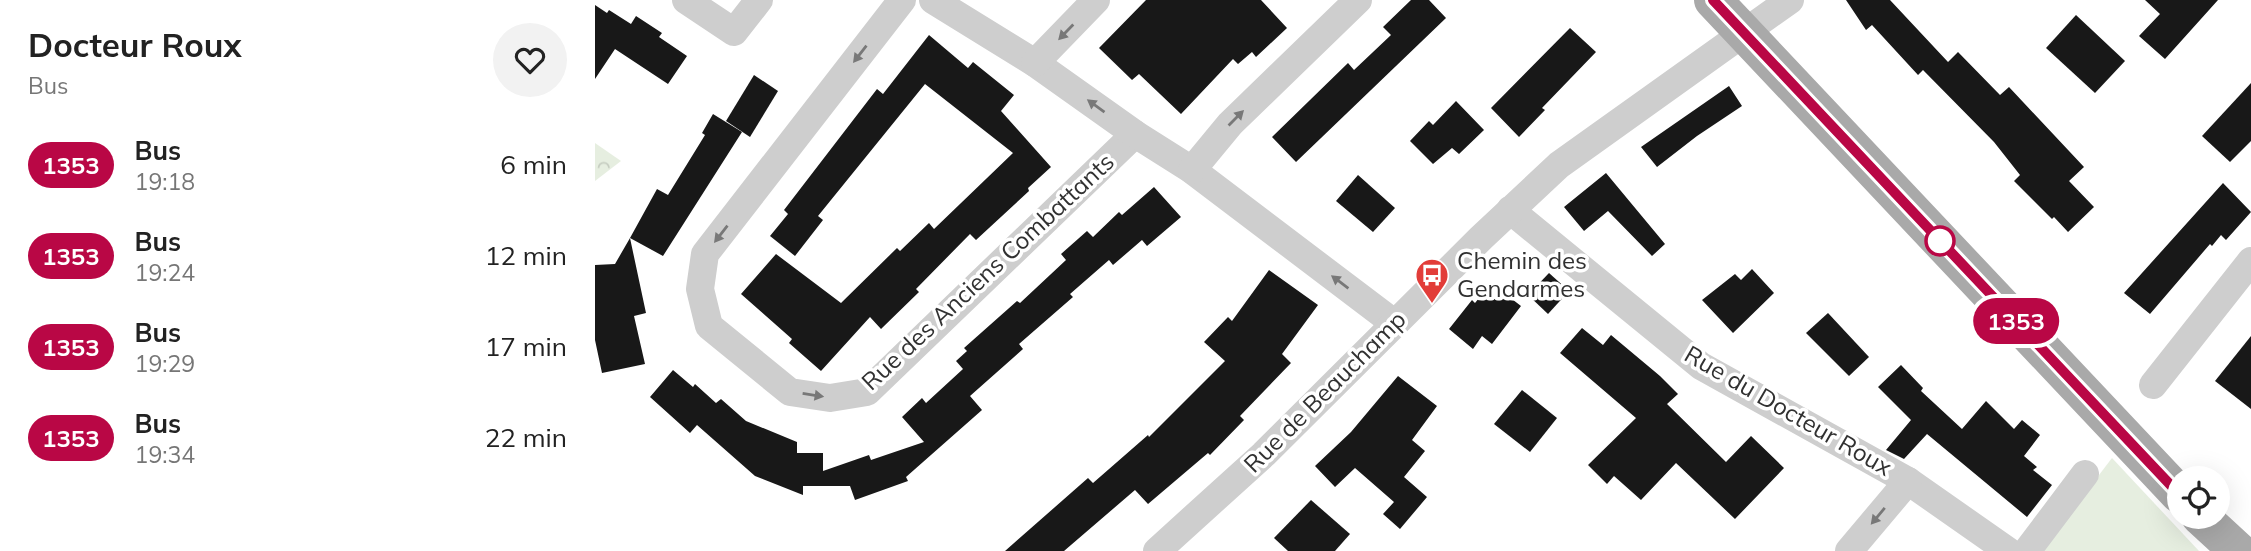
<!DOCTYPE html>
<html lang="fr">
<head>
<meta charset="utf-8">
<style>
	body { margin:0; font-family:Mulish,sans-serif; background:#f2f2f2; color:#222; height:100vh; display:flex; flex-direction:column; font-size:26px; white-space:nowrap }
	* { box-sizing:border-box; margin:0 }
	p { font-size:23px; color:#767676 }
	.icon { flex:none; width:38px; height:38px; fill:none; stroke:currentColor; stroke-width:2; stroke-linecap:round; stroke-linejoin:round }
	.map { position:relative; flex:1; overflow:hidden }
	.panel { display:flex; flex-direction:column; background:#fff; width:595px }
	.panel>* { flex:none }
	.badge { padding:0 14px; border-radius:23px; font-size:24px; line-height:46px }
	.buttons { position:absolute; left:1572px; top:466px; display:grid; gap:14px }
	.buttons a { display:grid; place-items:center; width:63px; height:63px; border-radius:50%; background:#fff; box-shadow:0 7px 28px #0002; font-size:35px }
	.map>.badge { position:absolute; translate:-50% -50%; box-shadow:0 0 0 4px #fff }
	.round { display:grid; place-items:center; flex:none; width:74px; height:74px; border-radius:37px; background:#f2f2f2 }
	.head { display:flex; align-items:center; justify-content:space-between; height:119px; padding:0 28px }
	h1 { font-size:33px; font-weight:700; line-height:52px }
	ul { padding:0; list-style:none }
	li { display:flex; align-items:center; gap:21px; height:91px; padding:0 28px }
	li div { flex:1 }
	li b { display:block; font-size:26px }
	li em { font-style:normal }
	li .badge { min-width:77px; font-weight:700; text-align:center }
	main { display:flex; flex:1; min-height:0 }
	.map>svg:first-child { display:block }
	.green { fill:#e6eee0 }
	.park { fill:url(#park-crowns) }
	.building { fill:#181818 }
	.lines { fill:none; stroke-linecap:round; stroke-linejoin:round }
	.minor { stroke:#cecece; stroke-width:28 }
	.primary { stroke:#a9a9a9; stroke-width:38 }
	.oneway { fill:#787878 }
	.line-casing { stroke:#fff; stroke-width:16 }
	.line { stroke:#b90745; stroke-width:10 }
	.stop-dot { fill:#fff; stroke:#b90745; stroke-width:3.5 }
	.labels { text-anchor:middle; stroke-width:7; stroke-linejoin:round; paint-order:stroke }
	.poi-label { font-size:24px; fill:#313131; stroke:#fff; text-anchor:start }
	.street-label { font-size:24px; fill:#313131; stroke:#fff }
</style>
</head>
<body>
<main>
<section class="panel">
<div class="head"><div><h1>Docteur Roux</h1><p>Bus</p></div><a class="round"><svg class="icon" aria-label="heart" viewBox="0 0 24 24"><path d="M12 20l-8-8c-3-5 5-10 8-4 3-6 11-1 8 4z"/></svg></a></div>
<ul>
<li><span class="badge" style="background:#b90745;color:#fff">1353</span><div><b>Bus</b><p>19:18</p></div><em>6 min</em></li>
<li><span class="badge" style="background:#b90745;color:#fff">1353</span><div><b>Bus</b><p>19:24</p></div><em>12 min</em></li>
<li><span class="badge" style="background:#b90745;color:#fff">1353</span><div><b>Bus</b><p>19:29</p></div><em>17 min</em></li>
<li><span class="badge" style="background:#b90745;color:#fff">1353</span><div><b>Bus</b><p>19:34</p></div><em>22 min</em></li>
</ul>
</section>
<div class="map">
<svg width="1656" height="551" viewBox="0 0 1656 551">
	<defs>
		<pattern id="park-crowns" width="20" height="18" patternUnits="userSpaceOnUse" patternTransform="scale(1.75)"><rect width="20" height="18" fill="#e6eee0"/><path d="M2 6a3 3 0 1 1 6 0M12 15a3 3 0 1 1 6 0" fill="none" stroke="#c6cdc1"/></pattern>
	</defs>
	<rect width="100%" height="100%" fill="#fff"/>
	<polygon class="green" points="1517,458 1604,551 1446,551"/>
	<polygon class="park" points="0,143 26,161 0,181"/>
	<g class="building">
		<polygon points="551,0 666,0 692,28 661,57 657,52 643,64 638,59 586,114 544,74 537,80 504,48"/>
		<polygon points="816,0 834,0 851,18 701,162 677,137 753,63 759,70 796,35 788,27"/>
		<polygon points="1251,0 1295,0 1353,62 1363,52 1405,95 1414,87 1489,167 1474,181 1499,207 1473,232 1459,217 1457,219 1419,181 1425,175 1399,142 1328,70 1323,75 1277,25 1271,30"/>
		<polygon points="1550,0 1623,0 1570,59 1544,36 1565,14"/>
		<polygon points="0,5 12,13 14,10 36,24 41,16 67,33 64,37 92,56 73,84 20,49 0,79"/>
		<polygon points="1481,15 1530,61 1500,93 1451,48"/>
		<polygon points="975,28 1001,52 947,108 950,110 924,137 896,108"/>
		<polygon points="334,35 373,68 378,62 419,95 406,111 456,167 433,188 434,191 381,240 375,234 321,289 324,292 286,329 275,317 226,371 194,343 197,339 146,294 181,254 246,303 302,248 305,251 334,223 339,229 418,153 330,84 223,216 228,220 200,256 175,236 193,214 189,210 282,89 288,94"/>
		<polygon points="159,75 183,91 155,137 131,121"/>
		<polygon points="1656,83 1656,141 1635,162 1607,136"/>
		<polygon points="1134,86 1147,106 1102,136 1062,167 1046,147"/>
		<polygon points="861,101 889,130 864,154 857,148 838,164 815,141 834,121 838,125"/>
		<polygon points="118,114 147,132 68,256 35,238 62,189 73,195 110,135 107,133"/>
		<polygon points="1011,173 1070,244 1057,256 1013,211 989,231 969,207"/>
		<polygon points="763,175 800,208 778,232 741,201"/>
		<polygon points="1628,183 1656,212 1631,240 1626,235 1617,246 1615,244 1555,314 1529,293"/>
		<polygon points="559,187 586,217 552,246 547,240 518,265 514,260 475,294 478,297 424,344 428,349 375,396 387,410 311,477 313,481 260,500 255,486 208,486 208,495 160,476 102,425 95,433 55,397 78,370 98,387 100,384 121,403 126,399 151,421 202,442 202,453 228,453 228,471 274,455 276,460 329,442 307,417 327,398 331,403 368,369 361,361 372,351 369,348 422,301 425,303 471,260 466,254 492,231 498,237 524,212 527,215"/>
		<polygon points="35,238 51,313 39,316 50,364 7,373 0,340 0,265 20,264"/>
		<polygon points="1157,269 1179,293 1138,333 1107,300 1140,274 1146,280"/>
		<polygon points="674,270 723,305 687,354 696,363 645,416 649,420 615,455 613,453 553,504 540,490 469,551 410,551 493,478 498,483 553,435 554,437 630,361 609,342 633,317 637,321"/>
		<polygon points="954,273 974,291 953,314 933,295"/>
		<polygon points="896,283 926,306 897,344 887,336 878,349 854,329 877,300 880,303"/>
		<polygon points="1233,313 1274,357 1254,376 1211,333"/>
		<polygon points="987,328 1008,345 1016,335 1065,376 1083,394 1072,404 1131,462 1156,436 1189,468 1140,519 1081,463 1046,500 1019,476 1012,484 993,465 1041,418 965,353"/>
		<polygon points="1656,336 1656,409 1620,381"/>
		<polygon points="1306,365 1328,388 1326,391 1367,429 1391,401 1419,429 1427,420 1445,435 1429,456 1442,467 1438,470 1457,485 1432,517 1332,434 1309,459 1291,450 1316,420 1283,387"/>
		<polygon points="803,376 842,406 817,440 830,451 809,477 832,497 805,529 788,514 799,502 760,468 740,487 720,466 756,432"/>
		<polygon points="927,390 962,418 935,452 899,424"/>
		<polygon points="716,500 755,534 740,551 693,551 679,538"/>
	</g>
	<g class="lines">
		<g class="minor">
			<polyline points="91,0 139,32 164,0"/>
			<polyline points="307,0 110,254 105,289 114,326 195,392 235,398 272,392 540,134"/>
			<polyline points="338,0 440,63 540,134 597,170 799,323"/>
			<polyline points="440,63 501,0"/>
			<polyline points="597,170 635,124 763,0"/>
			<polyline points="915,210 1106,366 1313,481 1413,551"/>
			<polyline points="1558,385 1656,261"/>
			<polyline points="562,551 669,454 886,238 964,165 1195,0"/>
			<polyline points="1254,551 1313,481"/>
			<polyline points="1432,551 1490,474"/>
		</g>
		<g class="primary">
			<polyline points="1118,0 1584,494"/>
			<polyline points="1605,516 1643,551"/>
		</g>
	</g>
	<defs><path id="oneway-solid" d="M-6-.8H1V-3.2L6.5 0L1 3.2V.8H-6Z" transform="scale(1.75)"/></defs>
	<g class="oneway">
		<use href="#oneway-solid" transform="translate(471 32) rotate(134)"/>
		<use href="#oneway-solid" transform="translate(265 54) rotate(128)"/>
		<use href="#oneway-solid" transform="translate(501 106) rotate(-144)"/>
		<use href="#oneway-solid" transform="translate(641 118) rotate(-45)"/>
		<use href="#oneway-solid" transform="translate(126 234) rotate(128)"/>
		<use href="#oneway-solid" transform="translate(745 282) rotate(-143)"/>
		<use href="#oneway-solid" transform="translate(218 395) rotate(9)"/>
		<use href="#oneway-solid" transform="translate(1283 516) rotate(130)"/>
	</g>
	<g class="lines">
		<defs>
			<polyline id="line" points="1118,0 1584,494"/>
		</defs>
		<use href="#line" class="line-casing"/>
		<use href="#line" class="line"/>
	</g>
	<defs>
		<symbol id="bus-pin" viewBox="-11 -11 22 30"><path d="M0 17L-7.5 6A9.5 9.5 0 1 1 7.5 6Z" fill="#e23d39" stroke="#fff"/><path d="M-5-6H5V4H4V6H2V4H-2V6H-4V4H-5ZM-3.5-4V0h7V-4ZM-3.5 1.2v1.5H-2V1.2ZM2 1.2v1.5H3.5V1.2Z" fill="#fff"/></symbol>
	</defs>
	<g fill-rule="evenodd">
		<use href="#bus-pin" x="818" y="256" width="38" height="52"/>
	</g>
	<circle class="stop-dot" cx="1345" cy="241" r="14"/>
	<g class="labels">
		<g class="poi-label">
			<text x="862" y="269">Chemin des<tspan x="862" dy="28">Gendarmes</tspan></text>
		</g>
		<g class="street-label">
			<text transform="translate(393 272) rotate(-43)" y="8">Rue des Anciens Combattants</text>
			<text transform="translate(730 392) rotate(-45)" y="8">Rue de Beauchamp</text>
			<text transform="translate(1193 411) rotate(30)" y="8">Rue du Docteur Roux</text>
		</g>
	</g>
</svg>
<div class="buttons">
<a><svg class="icon" aria-label="locate" viewBox="0 0 24 24"><circle cx="12" cy="12" r="6"/><path d="M12 2v4M12 18v4M2 12h4M18 12h4"/></svg></a>
</div>
<b class="badge" style="left:1421px;top:321px;background:#b90745;color:#fff">1353</b>
</div>
</main>
</body>
</html>
